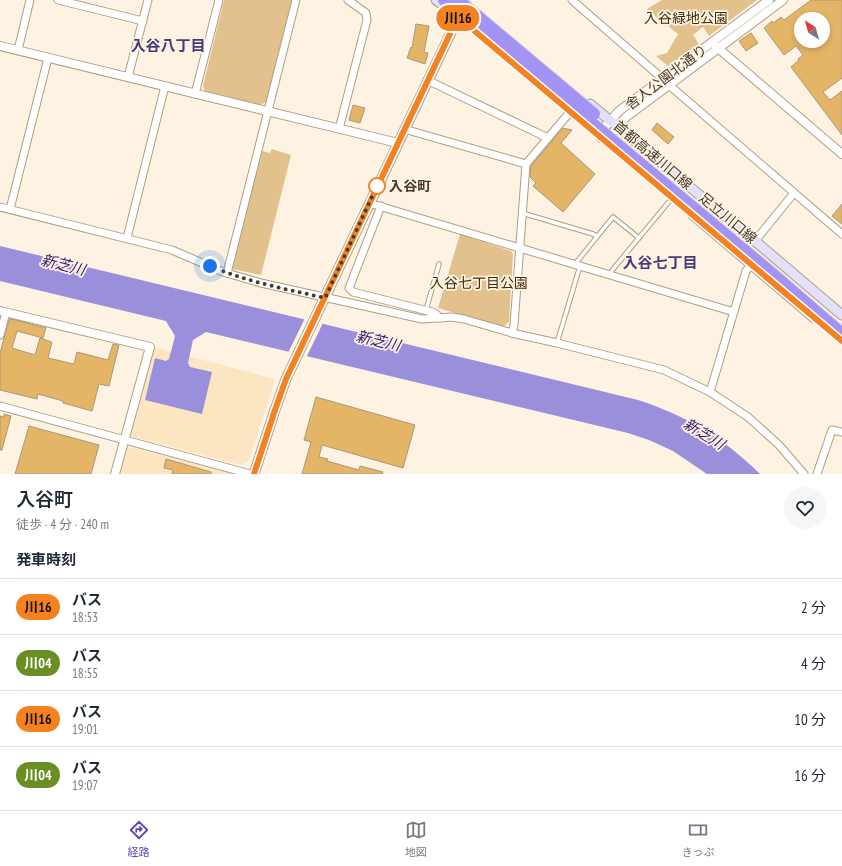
<!DOCTYPE html>
<html lang="ja">
<head>
<meta charset="utf-8">
<style>
	body { margin:0; font-family:"PT Sans Narrow","Noto Sans JP",sans-serif; background:#f6f6f7; color:#1f2937; height:100vh; display:flex; flex-direction:column; font-size:15px; white-space:nowrap }
	* { box-sizing:border-box; margin:0 }
	p { font-size:13px; color:#747a83 }
	.icon { flex:none; width:22px; height:22px; fill:none; stroke:currentColor; stroke-width:2; stroke-linecap:round; stroke-linejoin:round }
	.map { position:relative; height:474px; overflow:hidden }
	.drawer { display:flex; flex-direction:column; background:#fff; flex:1 }
	.drawer>* { flex:none }
	.badge { padding:0 8px; border-radius:13px; font-size:14px; line-height:26px }
	.needle { width:26px; rotate:323deg }
	.tools { position:absolute; left:794px; top:12px; display:grid; gap:8px }
	.tools a { display:grid; place-items:center; width:36px; height:36px; border-radius:50%; background:#fff; box-shadow:0 2px 6px #0003; font-size:20px }
	.you { position:absolute; width:20px; height:20px; margin:-10px; border:3px solid #fff; border-radius:50%; background:#1a73e8; box-shadow:0 0 0 6px #1a73e833 }
	.map>.badge { position:absolute; translate:-50% -50%; box-shadow:0 0 0 2px #fff }
	h2 { padding:0 16px; font-size:15px; line-height:36px }
	.round { display:grid; place-items:center; flex:none; width:42px; height:42px; border-radius:21px; background:#f6f6f7 }
	.overview { display:flex; align-items:center; justify-content:space-between; height:68px; padding:0 16px }
	h1 { font-size:19px; font-weight:600; line-height:30px }
	ul { padding:0; list-style:none }
	li { display:flex; align-items:center; gap:12px; height:56px; padding:0 16px; border-top:1px solid #e0e1e3 }
	li div { flex:1 }
	li b { display:block; font-size:15px }
	li em { font-style:normal }
	li .badge { min-width:44px; font-weight:700; text-align:center }
	.tab-bar { display:flex; justify-content:space-around; align-items:center; height:56px; border-top:1px solid #e0e1e3; background:#fff; font-size:11px; color:#747a83 }
	.tab-bar a { display:grid; justify-items:center; gap:2px }
	.tab-bar .current { color:#6245be }
	.map>svg:first-child { display:block }
	.built { fill:#fce5c1 }
	.green { fill:#e2c18c }
	.water { fill:#998fdb }
	.pier { fill:#fef3e2 }
	.building { fill:#e4b567; stroke:#a9987d; fill-rule:evenodd }
	.lines { fill:none; stroke-linecap:round; stroke-linejoin:round }
	.service-casing { stroke:#af9e83; stroke-width:5.5 }
	.minor-casing { stroke:#af9e83; stroke-width:9 }
	.tertiary-casing { stroke:#af9e83; stroke-width:10 }
	.secondary-casing { stroke:#af9e83; stroke-width:11 }
	.service { stroke:#fff; stroke-width:3.5 }
	.minor { stroke:#fff; stroke-width:7 }
	.tertiary { stroke:#fff; stroke-width:8 }
	.secondary { stroke:#e3dffc; stroke-width:9 }
	.motorway-bridge-casing { stroke:#d9d8d5; stroke-width:14; stroke-linecap:butt }
	.motorway-bridge { stroke:#a293f5; stroke-width:12 }
	.line-casing { stroke:#fff; stroke-width:9 }
	.line { stroke:#f58220; stroke-width:6 }
	.walk { stroke:#423b2f; stroke-width:4; stroke-dasharray:0 7.2 }
	.stop-dot { fill:#fff; stroke:#f58220; stroke-width:2 }
	.labels { text-anchor:middle; stroke-width:3.5; stroke-linejoin:round; paint-order:stroke }
	.park-label { font-size:14px; fill:#402d0a; stroke:#fef3e2 }
	.street-label { font-size:14px; fill:#423b2f; stroke:#fef3e2 }
	.stop-label { font-size:14px; font-weight:bold; fill:#423b2f; stroke:#fef3e2; text-anchor:start }
	.neighbourhood-label { font-size:15px; font-weight:bold; fill:#463b78; stroke:#fef3e2 }
	.water-label { font-size:15px; font-style:italic; fill:#351c74; stroke:#fef3e2 }
</style>
</head>
<body>
<div class="map">
<svg width="842" height="474" viewBox="0 0 842 474">
	<rect width="100%" height="100%" fill="#fef3e2"/>
	<g class="built">
		<polygon points="154,347 275,379 249,460 241,465 133,437 131,434"/>
		<polygon points="130,447 233,474 119,474 126,449"/>
	</g>
	<g class="green">
		<polygon points="224,0 292,0 266,102 260,105 205,91 203,86"/>
		<polygon points="662,0 757,0 709,36 703,27 693,35 699,44 668,66 656,56 667,53 678,34 647,9"/>
		<polygon points="272,149 291,155 261,275 232,269 262,151 270,153"/>
		<polygon points="460,234 511,251 513,254 509,322 503,327 438,308"/>
	</g>
	<path class="water" d="M0,246L638,400C685,415 725,439 760,474H707L673,451L649,440L628,433L206,332L193,340L188,363L190,367L212,372L202,414L145,400L155,358L166,361L169,359L175,336L166,321L0,281Z"/>
	<polygon class="pier" points="305,318 323,323 306,358 288,353"/>
	<g class="building">
		<path d="M811,0H842V78L823,92L830,100L842,91V135L791,67L799,60L798,59L803,55L796,46L784,55L764,28L772,21L773,23L781,17L784,20ZM801,19H823V28L829,35L823,40V41H801Z"/>
		<polygon points="416,24 429,26 424,52 428,53 425,64 407,58 411,47 412,48"/>
		<polygon points="751,33 758,43 746,51 739,41"/>
		<polygon points="353,105 365,108 360,123 349,120"/>
		<polygon points="657,123 674,137 668,144 652,130"/>
		<polygon points="563,128 572,130 561,143 595,174 563,212 533,186 536,183 530,177 531,166"/>
		<polygon points="842,204 842,224 832,216"/>
		<polygon points="11,319 46,328 43,338 17,331 12,348 35,355 40,338 52,342 48,358 74,364 77,352 108,360 113,344 119,345 109,386 99,384 92,411 63,403 63,401 38,394 37,399 0,390 0,353 9,320"/>
		<polygon points="316,397 415,425 403,468 322,445 319,457 328,459 327,461 359,470 360,466 383,472 382,474 302,474 311,442 304,440"/>
		<polygon points="4,414 11,416 2,450 0,450 0,416 4,417"/>
		<polygon points="29,426 99,445 91,474 15,474"/>
		<polygon points="166,459 211,472 211,474 172,474 173,470 164,468"/>
	</g>
	<g class="lines">
		<defs>
			<g id="service">
				<polyline points="522,213 593,234 597,236"/>
				<polyline points="575,264 613,217 639,238"/>
				<polyline points="609,274 672,198"/>
				<polyline points="426,310 439,264"/>
				<polyline points="557,343 580,266"/>
			</g>
			<g id="minor">
				<polyline points="58,0 143,21"/>
				<polyline points="572,0 663,79"/>
				<polyline points="18,50 30,0"/>
				<polyline points="128,77 148,0"/>
				<polyline points="427,80 548,138"/>
				<polyline points="669,85 842,234"/>
				<polyline points="195,94 219,0"/>
				<polyline points="339,129 367,20 366,13 348,0"/>
				<polyline points="404,129 526,164"/>
				<polyline points="369,203 734,312"/>
				<polyline points="381,206 349,288 353,292 432,312 436,314 440,318"/>
				<polyline points="0,207 172,250 223,272 261,283 422,319 452,317 464,319 512,333 557,343 664,370 710,392 748,417 779,445 804,474"/>
				<polyline points="10,209 48,58"/>
				<polyline points="127,238 165,86"/>
				<polyline points="755,241 794,193"/>
				<polyline points="227,273 296,0"/>
				<polyline points="512,333 514,325 526,164 570,112"/>
				<polyline points="0,335 6,312"/>
				<polyline points="710,392 746,271 751,265"/>
				<polyline points="0,406 250,474"/>
				<polyline points="817,474 832,430 842,432"/>
			</g>
			<g id="tertiary">
				<polyline points="769,0 619,111 603,129 601,138 611,135 626,117 783,0"/>
				<polyline points="714,44 718,48 842,154"/>
				<polyline points="0,46 398,143"/>
				<polyline points="0,311 150,347 115,474"/>
			</g>
			<g id="secondary">
				<polyline points="436,0 448,9"/>
				<polyline points="590,104 755,241 842,315"/>
				<polyline points="693,215 813,317"/>
				<polyline points="254,474 275,410 286,379 455,24 461,7"/>
			</g>
		</defs>
		<use href="#service" class="service-casing"/>
		<use href="#minor" class="minor-casing"/>
		<use href="#tertiary" class="tertiary-casing"/>
		<use href="#secondary" class="secondary-casing"/>
		<use href="#service" class="service"/>
		<use href="#minor" class="minor"/>
		<use href="#tertiary" class="tertiary"/>
		<use href="#secondary" class="secondary"/>
		<defs>
			<g id="motorway-bridge">
				<polyline points="444,0 768,270 842,334"/>
				<polyline points="458,0 594,114"/>
			</g>
		</defs>
		<use href="#motorway-bridge" class="motorway-bridge-casing"/>
		<use href="#motorway-bridge" class="motorway-bridge"/>
	</g>
	<g class="lines">
		<defs>
			<polyline id="line" points="254,474 275,410 286,379 458,17 842,341"/>
		</defs>
		<use href="#line" class="line-casing"/>
		<use href="#line" class="line"/>
		<path class="walk" d="M210,266C247,282 286,289 325,298L377,186"/>
	</g>
	<circle class="stop-dot" cx="377" cy="186" r="8"/>
	<g class="labels">
		<g class="park-label">
			<text x="686" y="23">入谷緑地公園</text>
			<text x="479" y="288">入谷七丁目公園</text>
		</g>
		<g class="street-label">
			<text transform="translate(666 77) rotate(-37)" y="5">舎人公園北通り</text>
			<text transform="translate(653 155) rotate(40)" y="5">首都高速川口線</text>
			<text transform="translate(728 218) rotate(40)" y="5">足立川口線</text>
		</g>
		<g class="stop-label">
			<text x="389" y="191">入谷町</text>
		</g>
		<g class="neighbourhood-label">
			<text x="168" y="51">入谷八丁目</text>
			<text x="660" y="268">入谷七丁目</text>
		</g>
		<g class="water-label">
			<text transform="translate(63 265) rotate(14)" y="5">新芝川</text>
			<text transform="translate(378 341) rotate(13)" y="5">新芝川</text>
			<text transform="translate(704 434) rotate(31)" y="5">新芝川</text>
		</g>
	</g>
</svg>
<div class="tools">
<a><svg class="needle" viewBox="-14 -14 28 28"><path d="M0-13l5 13h-10z" fill="#e53935"/><path d="M0 13l5-13h-10z" fill="#747a83"/></svg></a>
</div>
<div class="you" style="left:210px;top:266px"></div>
<b class="badge" style="left:458px;top:18px;background:#f58220;color:#111">川16</b>
</div>
<section class="drawer">
<div class="overview"><div><h1>入谷町</h1><p>徒歩 · 4 分 · 240 m</p></div><a class="round"><svg class="icon" aria-label="heart" viewBox="0 0 24 24"><path d="M12 20l-8-8c-3-5 5-10 8-4 3-6 11-1 8 4z"/></svg></a></div>
<h2>発車時刻</h2>
<ul>
<li><span class="badge" style="background:#f58220;color:#111">川16</span><div><b>バス</b><p>18:53</p></div><em>2 分</em></li>
<li><span class="badge" style="background:#6b8e23;color:#fff">川04</span><div><b>バス</b><p>18:55</p></div><em>4 分</em></li>
<li><span class="badge" style="background:#f58220;color:#111">川16</span><div><b>バス</b><p>19:01</p></div><em>10 分</em></li>
<li><span class="badge" style="background:#6b8e23;color:#fff">川04</span><div><b>バス</b><p>19:07</p></div><em>16 分</em></li>
</ul>
</section>
<nav class="tab-bar">
<a class="current"><svg class="icon" aria-label="directions" viewBox="0 0 24 24"><path d="M12 3l9 9-9 9-9-9zM9 14v-3h6M13 9l2 2-2 2"/></svg>経路</a>
<a><svg class="icon" aria-label="map" viewBox="0 0 24 24"><path d="M3 6l6-2 6 2 6-2v14l-6 2-6-2-6 2zM9 4v14M15 6v14"/></svg>地図</a>
<a><svg class="icon" aria-label="tickets" viewBox="0 0 24 24"><path d="M3 7h18v10H3zM15 7v10"/></svg>きっぷ</a>
</nav>
</body>
</html>
